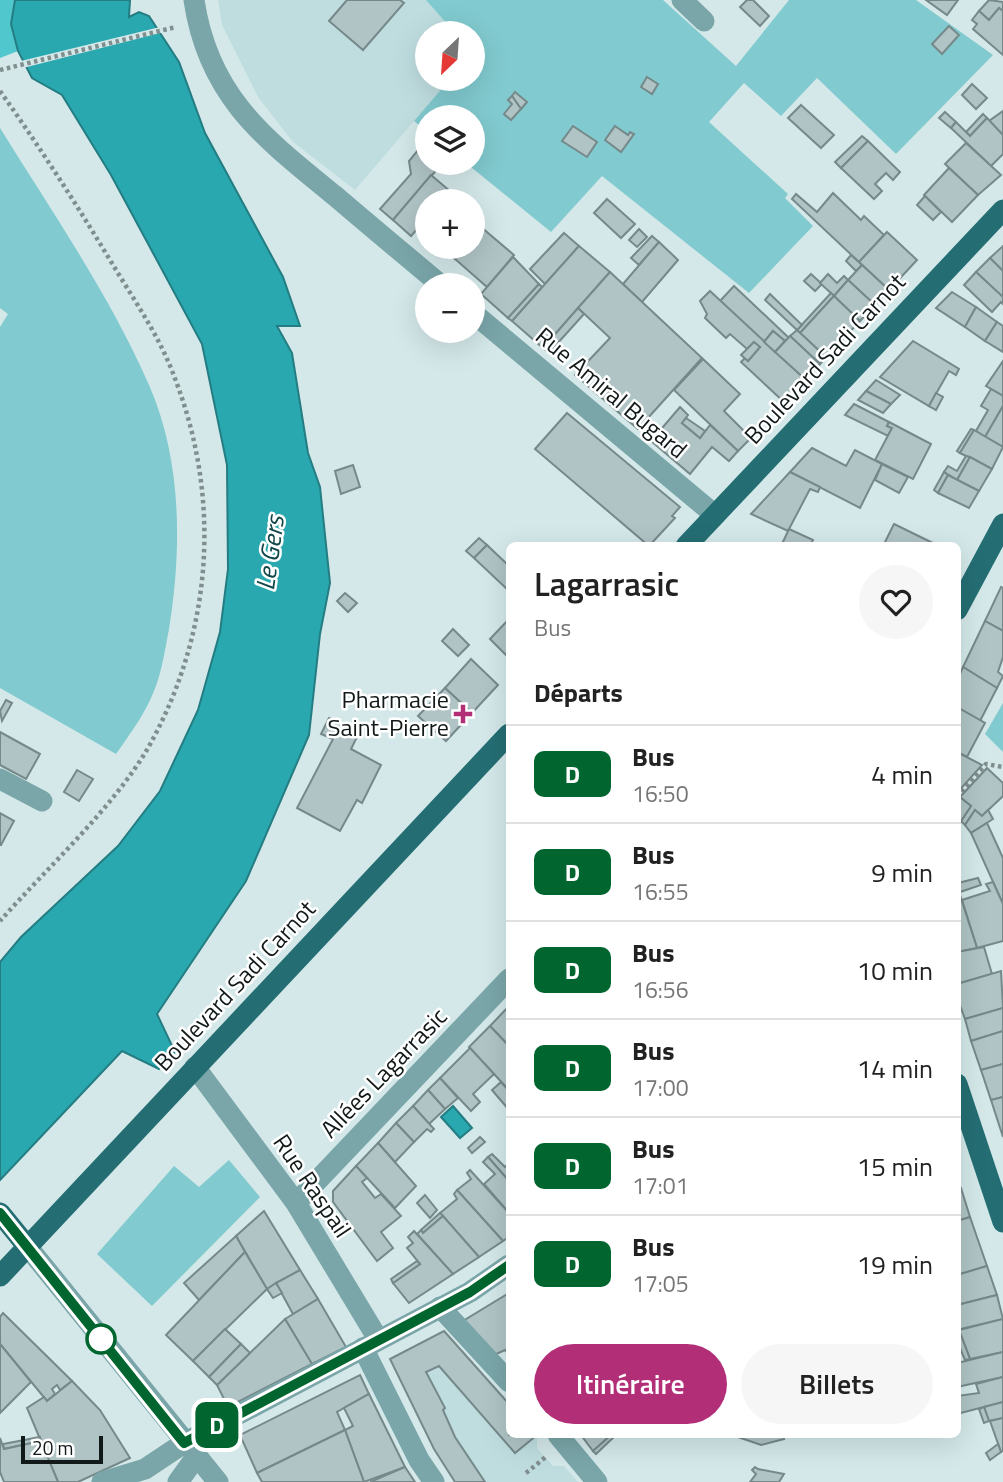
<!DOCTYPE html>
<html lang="fr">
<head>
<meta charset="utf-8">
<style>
	body { margin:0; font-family:"Titillium Web",sans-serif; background:#f6f6f6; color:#222; height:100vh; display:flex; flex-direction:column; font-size:26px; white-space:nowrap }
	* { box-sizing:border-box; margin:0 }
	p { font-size:23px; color:#767676 }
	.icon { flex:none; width:38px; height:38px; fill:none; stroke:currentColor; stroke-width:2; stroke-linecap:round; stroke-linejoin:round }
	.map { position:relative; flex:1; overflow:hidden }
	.panel { position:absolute; left:506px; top:542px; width:455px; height:896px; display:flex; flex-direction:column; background:#fff; border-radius:10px; box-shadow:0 7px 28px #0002 }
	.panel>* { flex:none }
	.badge { padding:0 14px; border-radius:10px; font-size:24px; line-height:46px }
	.needle { width:46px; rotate:205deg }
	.fabs { position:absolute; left:415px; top:21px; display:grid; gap:14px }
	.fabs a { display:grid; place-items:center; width:70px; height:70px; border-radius:50%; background:#fff; box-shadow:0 7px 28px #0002; font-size:35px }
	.scale { position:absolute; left:21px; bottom:18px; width:82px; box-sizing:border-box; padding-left:7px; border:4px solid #121919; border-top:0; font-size:19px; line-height:24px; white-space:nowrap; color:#121919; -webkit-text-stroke:5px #fff; paint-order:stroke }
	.map>.badge { position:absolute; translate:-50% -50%; box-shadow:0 0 0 4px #fff }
	h2 { padding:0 28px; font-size:26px; line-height:63px }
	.round { display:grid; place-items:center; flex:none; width:74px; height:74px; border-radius:37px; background:#f6f6f6 }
	.headline { display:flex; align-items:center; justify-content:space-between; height:119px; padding:0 28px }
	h1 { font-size:33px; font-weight:600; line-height:52px }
	.button { display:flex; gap:14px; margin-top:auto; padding:14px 28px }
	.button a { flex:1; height:80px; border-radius:42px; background:#b22f78; color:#fff; font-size:28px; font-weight:600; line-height:80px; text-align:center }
	.button a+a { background:#f6f6f6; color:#222 }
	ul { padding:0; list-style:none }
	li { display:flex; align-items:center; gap:21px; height:98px; padding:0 28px; border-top:2px solid #e0e0e0 }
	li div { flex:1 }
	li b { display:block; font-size:26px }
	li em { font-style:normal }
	li .badge { min-width:77px; font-weight:700; text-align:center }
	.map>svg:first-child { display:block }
	.built { fill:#bfdddf }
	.green { fill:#81cacf }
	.forest { fill:#50c6cd }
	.water { fill:#2aa8af; stroke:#237d82; stroke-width:2 }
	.pier { fill:#d4e8e9 }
	.building { fill:#b0c4c5; stroke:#76898a; stroke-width:2 }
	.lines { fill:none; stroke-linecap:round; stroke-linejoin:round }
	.path { stroke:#808e8e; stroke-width:4.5; stroke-dasharray:3.5 3.5; stroke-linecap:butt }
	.minor { stroke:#7aa6a9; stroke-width:21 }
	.major { stroke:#246e73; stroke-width:21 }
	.line-casing { stroke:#fff; stroke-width:16 }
	.line { stroke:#00652e; stroke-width:10 }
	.poi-dot { fill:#b22f78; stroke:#fff; stroke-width:2.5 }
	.stop-dot { fill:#fff; stroke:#00652e; stroke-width:3.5 }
	.labels { text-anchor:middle; stroke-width:5; stroke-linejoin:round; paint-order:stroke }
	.street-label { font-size:24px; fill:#121919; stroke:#fff }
	.poi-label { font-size:24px; fill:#121919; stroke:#fff; text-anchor:end }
	.water-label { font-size:26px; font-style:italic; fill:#12474a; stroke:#fff }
</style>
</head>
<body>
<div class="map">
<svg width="1003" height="1482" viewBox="0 0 1003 1482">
	<rect width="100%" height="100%" fill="#d4e8e9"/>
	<g class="built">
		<polygon points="218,0 426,0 455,33 427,33 427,79 450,79 355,190 293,142 258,97 222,25"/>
		<polygon points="444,1331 509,1404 509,1435 537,1435 537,1448 553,1466 564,1466 578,1482 455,1482 434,1449 390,1359"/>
	</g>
	<g class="green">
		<polygon points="426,0 663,0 736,66 789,0 916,0 993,55 896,154 817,78 781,116 744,83 709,122 788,194 785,198 813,226 749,293 602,176 551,232 466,163 472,163 472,117 427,117 427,131 414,121 450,79 472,79 472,33 455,33"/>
		<path d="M0,128C52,212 109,294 149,385C182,460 182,549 169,629C165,649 162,672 154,691C145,714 130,734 116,754L0,688V327L8,314L0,308Z"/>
		<polygon points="1003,703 1003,752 985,734"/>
		<polygon points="229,1160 260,1197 152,1306 97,1254 174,1166 199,1187"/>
	</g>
	<polygon class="forest" points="0,0 15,0 11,24 18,51 0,58"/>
	<g class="water">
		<polygon points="15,0 130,0 129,17 139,12 149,16 179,62 205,133 283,277 300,326 277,326 292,353 308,453 320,487 330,583 320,634 309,735 246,881 157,1014 175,1052 159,1069 122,1051 0,1180 0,962 21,937 118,846 160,791 198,710 220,632 228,569 227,465 202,344 111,175 62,95 32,78 18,51 11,24"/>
		<polygon points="453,1106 472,1128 460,1138 441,1117"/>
	</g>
	<polygon class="pier" points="160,27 164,32 23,68 21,61"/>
	<g class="building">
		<polygon points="347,0 400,0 404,3 363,50 329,21"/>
		<polygon points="747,0 753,0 769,16 760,26 740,7"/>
		<polygon points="926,0 958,0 947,15"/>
		<polygon points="989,0 1003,2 1003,11 999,8 989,20 979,11"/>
		<polygon points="999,8 1003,11 1003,55 973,29 977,24 972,20 979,11 989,20"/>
		<polygon points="949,26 959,35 942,54 932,44"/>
		<polygon points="647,77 658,84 652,94 641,87"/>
		<polygon points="972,84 987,98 976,109 962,95"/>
		<polygon points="515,92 527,102 521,109 512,96"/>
		<polygon points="512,96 521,109 511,120 504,114 512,104 508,100"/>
		<polygon points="801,105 834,135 821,148 788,118"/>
		<polygon points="1003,111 1003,135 989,121"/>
		<polygon points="945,112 956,122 951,128 939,118"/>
		<polygon points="983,114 987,118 970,136 966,132"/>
		<polygon points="987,118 1003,135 1003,154 991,166 951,128 956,122 970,136"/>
		<polygon points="573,126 597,142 587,157 562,141"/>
		<polygon points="615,126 628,135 630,132 634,134 621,152 605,140"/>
		<polygon points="862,136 868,141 841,168 835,162"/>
		<polygon points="868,141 900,172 893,180 886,173 875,184 882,191 874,199 841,168"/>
		<polygon points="966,143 1001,175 978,195 945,164"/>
		<polygon points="419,149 427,156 427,163 440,166 393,220 380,209 411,174 409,161"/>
		<polygon points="949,168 978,195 952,222 924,195"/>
		<polygon points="431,175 450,191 441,201 427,201 427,218 411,236 393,220"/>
		<polygon points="833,193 861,220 864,216 884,235 859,262 792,199 796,194 817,212"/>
		<polygon points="925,196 941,212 933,220 917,205"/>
		<polygon points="607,199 635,224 621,238 594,213"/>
		<polygon points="481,227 514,255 487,287 455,259 465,247 472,247 472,238"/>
		<polygon points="639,229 647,237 637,247 629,240"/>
		<polygon points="887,232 917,260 889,290 859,262"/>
		<polygon points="564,233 579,246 545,284 530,269"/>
		<polygon points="652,236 659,242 639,265 631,258"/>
		<polygon points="659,242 678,260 642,302 623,284"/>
		<polygon points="579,246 610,272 543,348 512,321"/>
		<polygon points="1003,246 1003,271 990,258"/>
		<polygon points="454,247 465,247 455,259 448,253"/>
		<polygon points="851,255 862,265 856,271 846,261"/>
		<polygon points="513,257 539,284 508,318 481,294"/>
		<polygon points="990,258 1003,271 1003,297 976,272"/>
		<polygon points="862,265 889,290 875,305 848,280"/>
		<polygon points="610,272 702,358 638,429 575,375 610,338 578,308"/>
		<polygon points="976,272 1003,297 1003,304 1001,302 992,312 964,285"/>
		<polygon points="811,274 822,284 815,291 804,281"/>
		<polygon points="828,274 837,283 844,276 848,280 834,296 820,283"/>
		<polygon points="848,280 875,305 860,321 834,296"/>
		<polygon points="539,284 542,287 512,321 508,318"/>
		<polygon points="734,286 789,338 785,341 773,331 764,342 720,301"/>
		<polygon points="710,291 805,379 784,402 741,362 745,358 748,361 760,347 754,342 747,349 730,334 726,338 705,318 707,314 700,301"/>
		<polygon points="952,292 976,307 965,327 936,308"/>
		<polygon points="831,293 834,296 800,333 797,330"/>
		<polygon points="770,294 802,325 797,330 765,300"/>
		<polygon points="834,296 860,321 826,357 800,333"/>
		<polygon points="976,307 997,322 985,341 965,327"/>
		<polygon points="578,308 584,314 556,345 550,340"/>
		<polygon points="997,322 1003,326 1003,352 985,341"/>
		<polygon points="797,330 826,357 820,364 790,336"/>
		<polygon points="773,331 785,341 775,352 764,342"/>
		<polygon points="790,336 820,364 805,379 775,352"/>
		<polygon points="550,340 556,345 550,353 543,348"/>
		<polygon points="913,341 959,369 956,375 949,371 929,406 880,377"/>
		<polygon points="754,342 760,347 748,361 741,355"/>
		<polygon points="703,359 740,394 724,411 751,438 738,451 674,390"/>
		<polygon points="1003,361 1003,396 986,386"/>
		<polygon points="876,380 900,395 891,404 866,391"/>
		<polygon points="991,389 1003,396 1003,406 985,437 976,431 988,410 981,406"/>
		<polygon points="866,391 891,404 883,413 858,400"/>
		<polygon points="936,393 943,397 936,410 929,406"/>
		<polygon points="854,404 889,422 887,426 892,428 888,436 845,415"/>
		<polygon points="1003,406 1003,447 985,437"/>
		<polygon points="680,407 688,415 682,423 700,438 710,425 738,451 729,461 712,447 690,474 651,441"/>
		<polygon points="567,413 680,507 672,516 675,518 649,546 535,449"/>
		<polygon points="686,418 705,431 700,438 682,423"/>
		<polygon points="889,422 931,444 913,479 875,460 892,428 887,426"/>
		<polygon points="971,429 974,430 960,453 957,451"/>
		<polygon points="974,430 1003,447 992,469 960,453"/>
		<polygon points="812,448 846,466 855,450 882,464 860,508 790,472"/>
		<polygon points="966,456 970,457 957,480 944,472 948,466 957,471"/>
		<polygon points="970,457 992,469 979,491 957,480"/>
		<polygon points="882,464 908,477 899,493 875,480"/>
		<polygon points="353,465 360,487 341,494 335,471"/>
		<polygon points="790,472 820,487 818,492 810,489 788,531 751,514"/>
		<polygon points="944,472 948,475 938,493 934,490"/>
		<polygon points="948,475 979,491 969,508 938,493"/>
		<polygon points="894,524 939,546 883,546"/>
		<polygon points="789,529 813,540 810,546 781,546"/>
		<polygon points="479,538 487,545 474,558 466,551"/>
		<polygon points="487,545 509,566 509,591 474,558"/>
		<polygon points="1001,587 1003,588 1003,631 985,621"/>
		<polygon points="345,593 357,603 348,612 337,601"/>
		<polygon points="509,619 509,658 490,639"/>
		<polygon points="985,621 1003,631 1003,657 998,672 1003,676 997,688 963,667"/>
		<polygon points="453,629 469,645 458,656 442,641"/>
		<polygon points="471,659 498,685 472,713 445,688"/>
		<polygon points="963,667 997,688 980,721 957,707 957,681"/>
		<polygon points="445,688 472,713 446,741 418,716"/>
		<polygon points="6,700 12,703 2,721 0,711"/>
		<polygon points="957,707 985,723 967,757 957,752"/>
		<polygon points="329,718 359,733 351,749 381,765 362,803 357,800 340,831 297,808 333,739 321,734"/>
		<polygon points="0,732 40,754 26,779 0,765"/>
		<polygon points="957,752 982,765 957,793"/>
		<polygon points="987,768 1003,783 1003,796 982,816 975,810 965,825 961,821 971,806 960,797"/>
		<polygon points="77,770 93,779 79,801 64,792"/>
		<polygon points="961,798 971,806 961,821 957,814 957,802"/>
		<polygon points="975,810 982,816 988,810 993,819 971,833 965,825"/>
		<polygon points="0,813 14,821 1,845 0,845"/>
		<polygon points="987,823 1003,858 1003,904 971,833"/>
		<polygon points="978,878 981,885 957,893 957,879 958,883"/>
		<polygon points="993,882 1003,904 1003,941 977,948 962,900 990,891 986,884"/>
		<polygon points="959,892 977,948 957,952 957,893"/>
		<polygon points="984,947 992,974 957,984 957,952"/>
		<polygon points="1001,971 1003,1008 965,1019 957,997 957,984"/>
		<polygon points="509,1006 509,1046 490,1026"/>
		<polygon points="1003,1008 1003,1031 971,1041 965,1019"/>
		<polygon points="490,1026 509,1046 509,1084 506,1087 469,1047"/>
		<polygon points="1003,1031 1003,1064 981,1070 971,1041"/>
		<polygon points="470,1048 494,1074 473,1094 480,1102 471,1111 440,1078"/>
		<polygon points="1003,1064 1003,1097 991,1100 981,1070"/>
		<polygon points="440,1078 458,1098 445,1109 428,1090"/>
		<polygon points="501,1082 509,1091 509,1110 492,1090"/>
		<polygon points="428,1090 445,1109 429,1124 413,1106"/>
		<polygon points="1003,1097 1003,1137 991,1100"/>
		<polygon points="413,1106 434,1129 431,1132 427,1129 414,1142 396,1123"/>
		<polygon points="396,1123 414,1142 395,1162 378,1143"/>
		<polygon points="480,1137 485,1142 472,1153 468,1148"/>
		<polygon points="378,1143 416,1186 395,1208 356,1166"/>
		<polygon points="492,1154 505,1167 509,1163 509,1181 488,1157"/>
		<polygon points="488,1157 509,1181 509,1213 484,1184 495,1174 483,1162"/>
		<polygon points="356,1166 367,1178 362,1182 375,1198 381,1194 401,1216 381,1232 393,1248 377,1261 333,1202 333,1191"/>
		<polygon points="470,1170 509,1213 509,1237 503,1241 457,1190 471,1179 467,1173"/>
		<polygon points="961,1188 970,1217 957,1221 957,1189"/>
		<polygon points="457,1190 503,1241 479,1257 440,1213 457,1199 454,1194"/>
		<polygon points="425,1195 437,1210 430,1218 417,1203"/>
		<polygon points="264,1211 300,1270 267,1289 236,1236"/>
		<polygon points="440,1213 443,1216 423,1233 421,1230"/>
		<polygon points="443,1216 479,1257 453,1274 417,1234 421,1230 423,1233"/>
		<polygon points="970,1217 987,1266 957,1275 957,1221"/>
		<polygon points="414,1231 453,1274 409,1303 393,1283 420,1264 407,1248 413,1243 408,1237"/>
		<polygon points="236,1236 245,1252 199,1300 184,1283"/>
		<polygon points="245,1252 267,1289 193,1361 166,1335"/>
		<polygon points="417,1261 420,1264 393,1283 391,1279"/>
		<polygon points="987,1266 997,1295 957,1305 957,1275"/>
		<polygon points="300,1270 318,1299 293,1314 276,1283"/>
		<polygon points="276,1283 282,1293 273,1298 267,1289"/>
		<polygon points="509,1293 509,1355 505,1350 494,1355 463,1321"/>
		<polygon points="997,1295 1003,1319 957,1330 957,1305"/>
		<polygon points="318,1299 346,1347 312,1364 285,1319"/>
		<polygon points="3,1313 72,1381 60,1390 57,1385 52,1389 55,1394 47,1401 0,1344 0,1317"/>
		<polygon points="285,1319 312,1364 228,1407 217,1385"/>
		<polygon points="1003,1319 1003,1352 970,1359 959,1330"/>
		<polygon points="225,1329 241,1344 209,1377 193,1361"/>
		<polygon points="957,1330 959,1330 970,1359 965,1360 957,1341"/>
		<polygon points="444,1331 509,1404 509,1435 537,1435 515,1453 439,1366 426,1372 445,1408 443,1410 455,1437 485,1482 455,1482 434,1449 390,1359"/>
		<polygon points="0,1344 31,1382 0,1413"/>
		<polygon points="241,1344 250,1353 217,1385 209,1377"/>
		<polygon points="1003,1352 1003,1377 957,1387 957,1363"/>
		<polygon points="360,1375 369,1394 337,1412 345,1430 257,1473 240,1435"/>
		<polygon points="1003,1377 1003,1402 957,1414 957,1396 979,1393 976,1384"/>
		<polygon points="72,1381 100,1410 130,1458 78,1482 58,1482 27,1408 44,1397 47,1401"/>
		<polygon points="369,1394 405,1467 364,1482 345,1430 353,1426 344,1408"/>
		<polygon points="1003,1402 1003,1418 989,1421 984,1407"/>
		<polygon points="984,1407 989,1421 984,1423 979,1409"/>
		<polygon points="1003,1418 1003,1451 1001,1452 990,1421"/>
		<polygon points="345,1430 364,1482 262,1482 257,1473"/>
		<polygon points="581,1435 611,1435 593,1451"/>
		<polygon points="611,1435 616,1435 596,1454 593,1451"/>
		<polygon points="783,1435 784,1439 761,1445 735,1436"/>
		<polygon points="40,1437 41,1441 4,1449 3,1444"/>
		<polygon points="0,1438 4,1449 41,1441 58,1482 4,1482 0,1472"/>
		<polygon points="998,1444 1001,1452 990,1460 986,1453"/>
		<polygon points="405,1467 415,1482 370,1482"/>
		<polygon points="755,1467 758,1469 784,1474 779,1482 750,1482 756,1474 752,1470"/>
	</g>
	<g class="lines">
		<g class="path">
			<polyline points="0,70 176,27"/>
			<path d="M0,91C39,146 75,202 110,260C132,297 159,335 174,376C222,499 213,632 148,748C113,808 47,868 0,921"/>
			<polyline points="957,797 986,764 1003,767"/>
			<polyline points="526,1473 547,1456"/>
		</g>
		<g class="minor">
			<path d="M194,0C208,96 264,138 334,195C369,225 405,255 441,285"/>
			<polyline points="682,0 704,21"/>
			<polyline points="472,312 715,515"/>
			<polyline points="0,779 42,801"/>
			<polyline points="195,1067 296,1203 378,1339"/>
			<polyline points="296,1203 509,979"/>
			<polyline points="27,1246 218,1482"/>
			<polyline points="440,1307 509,1382"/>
			<polyline points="363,1348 419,1460 434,1482"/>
			<polyline points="558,1435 597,1482"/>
			<polyline points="102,1482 145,1469 184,1443 470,1292 509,1265"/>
			<polyline points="178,1482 196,1457"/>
		</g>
		<g class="major">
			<polyline points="686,546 1003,210"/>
			<polyline points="957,610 1003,524"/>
			<polyline points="957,1084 1003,1222"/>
			<polyline points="0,1213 27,1246"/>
			<polyline points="0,1276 509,734"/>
		</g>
	</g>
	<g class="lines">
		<defs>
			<polyline id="line" points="0,1213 184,1443 470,1292 509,1265"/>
		</defs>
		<use href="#line" class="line-casing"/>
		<use href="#line" class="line"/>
	</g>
	<path class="poi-dot" d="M459.5 703.5h7v7h7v7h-7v7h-7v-7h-7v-7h7z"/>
	<circle class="stop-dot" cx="101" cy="1339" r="14"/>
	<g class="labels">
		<g class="street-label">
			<text transform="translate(825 359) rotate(-47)" y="8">Boulevard Sadi Carnot</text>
			<text transform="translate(611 393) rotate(40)" y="8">Rue Amiral Bugard</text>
			<text transform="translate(235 986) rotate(-47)" y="8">Boulevard Sadi Carnot</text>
			<text transform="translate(384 1073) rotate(-46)" y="8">Allées Lagarrasic</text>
			<text transform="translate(312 1186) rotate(56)" y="8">Rue Raspail</text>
		</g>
		<g class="poi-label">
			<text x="449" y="708">Pharmacie<tspan x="449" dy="28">Saint-Pierre</tspan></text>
		</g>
		<g class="water-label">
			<text transform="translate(270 553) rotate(-82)" y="9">Le Gers</text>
		</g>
	</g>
</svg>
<div class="fabs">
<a><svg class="needle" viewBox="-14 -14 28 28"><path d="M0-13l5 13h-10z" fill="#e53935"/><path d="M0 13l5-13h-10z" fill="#767676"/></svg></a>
<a><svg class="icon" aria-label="layers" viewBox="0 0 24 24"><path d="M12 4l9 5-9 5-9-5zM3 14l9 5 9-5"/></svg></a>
<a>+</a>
<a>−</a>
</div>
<div class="scale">20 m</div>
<b class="badge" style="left:217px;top:1425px;background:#00652e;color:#fff">D</b>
<section class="panel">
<div class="headline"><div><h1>Lagarrasic</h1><p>Bus</p></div><a class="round"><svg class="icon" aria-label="heart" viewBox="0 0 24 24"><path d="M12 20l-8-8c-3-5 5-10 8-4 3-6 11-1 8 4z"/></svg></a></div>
<h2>Départs</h2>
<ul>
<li><span class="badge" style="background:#00652e;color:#fff">D</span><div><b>Bus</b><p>16:50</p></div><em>4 min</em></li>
<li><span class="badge" style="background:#00652e;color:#fff">D</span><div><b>Bus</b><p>16:55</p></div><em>9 min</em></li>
<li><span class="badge" style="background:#00652e;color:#fff">D</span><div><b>Bus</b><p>16:56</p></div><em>10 min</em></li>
<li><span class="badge" style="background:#00652e;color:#fff">D</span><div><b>Bus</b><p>17:00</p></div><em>14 min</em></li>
<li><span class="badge" style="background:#00652e;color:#fff">D</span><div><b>Bus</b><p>17:01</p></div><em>15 min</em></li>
<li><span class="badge" style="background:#00652e;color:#fff">D</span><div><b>Bus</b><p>17:05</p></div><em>19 min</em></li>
</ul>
<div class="button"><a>Itinéraire</a><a>Billets</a></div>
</section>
</div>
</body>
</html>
